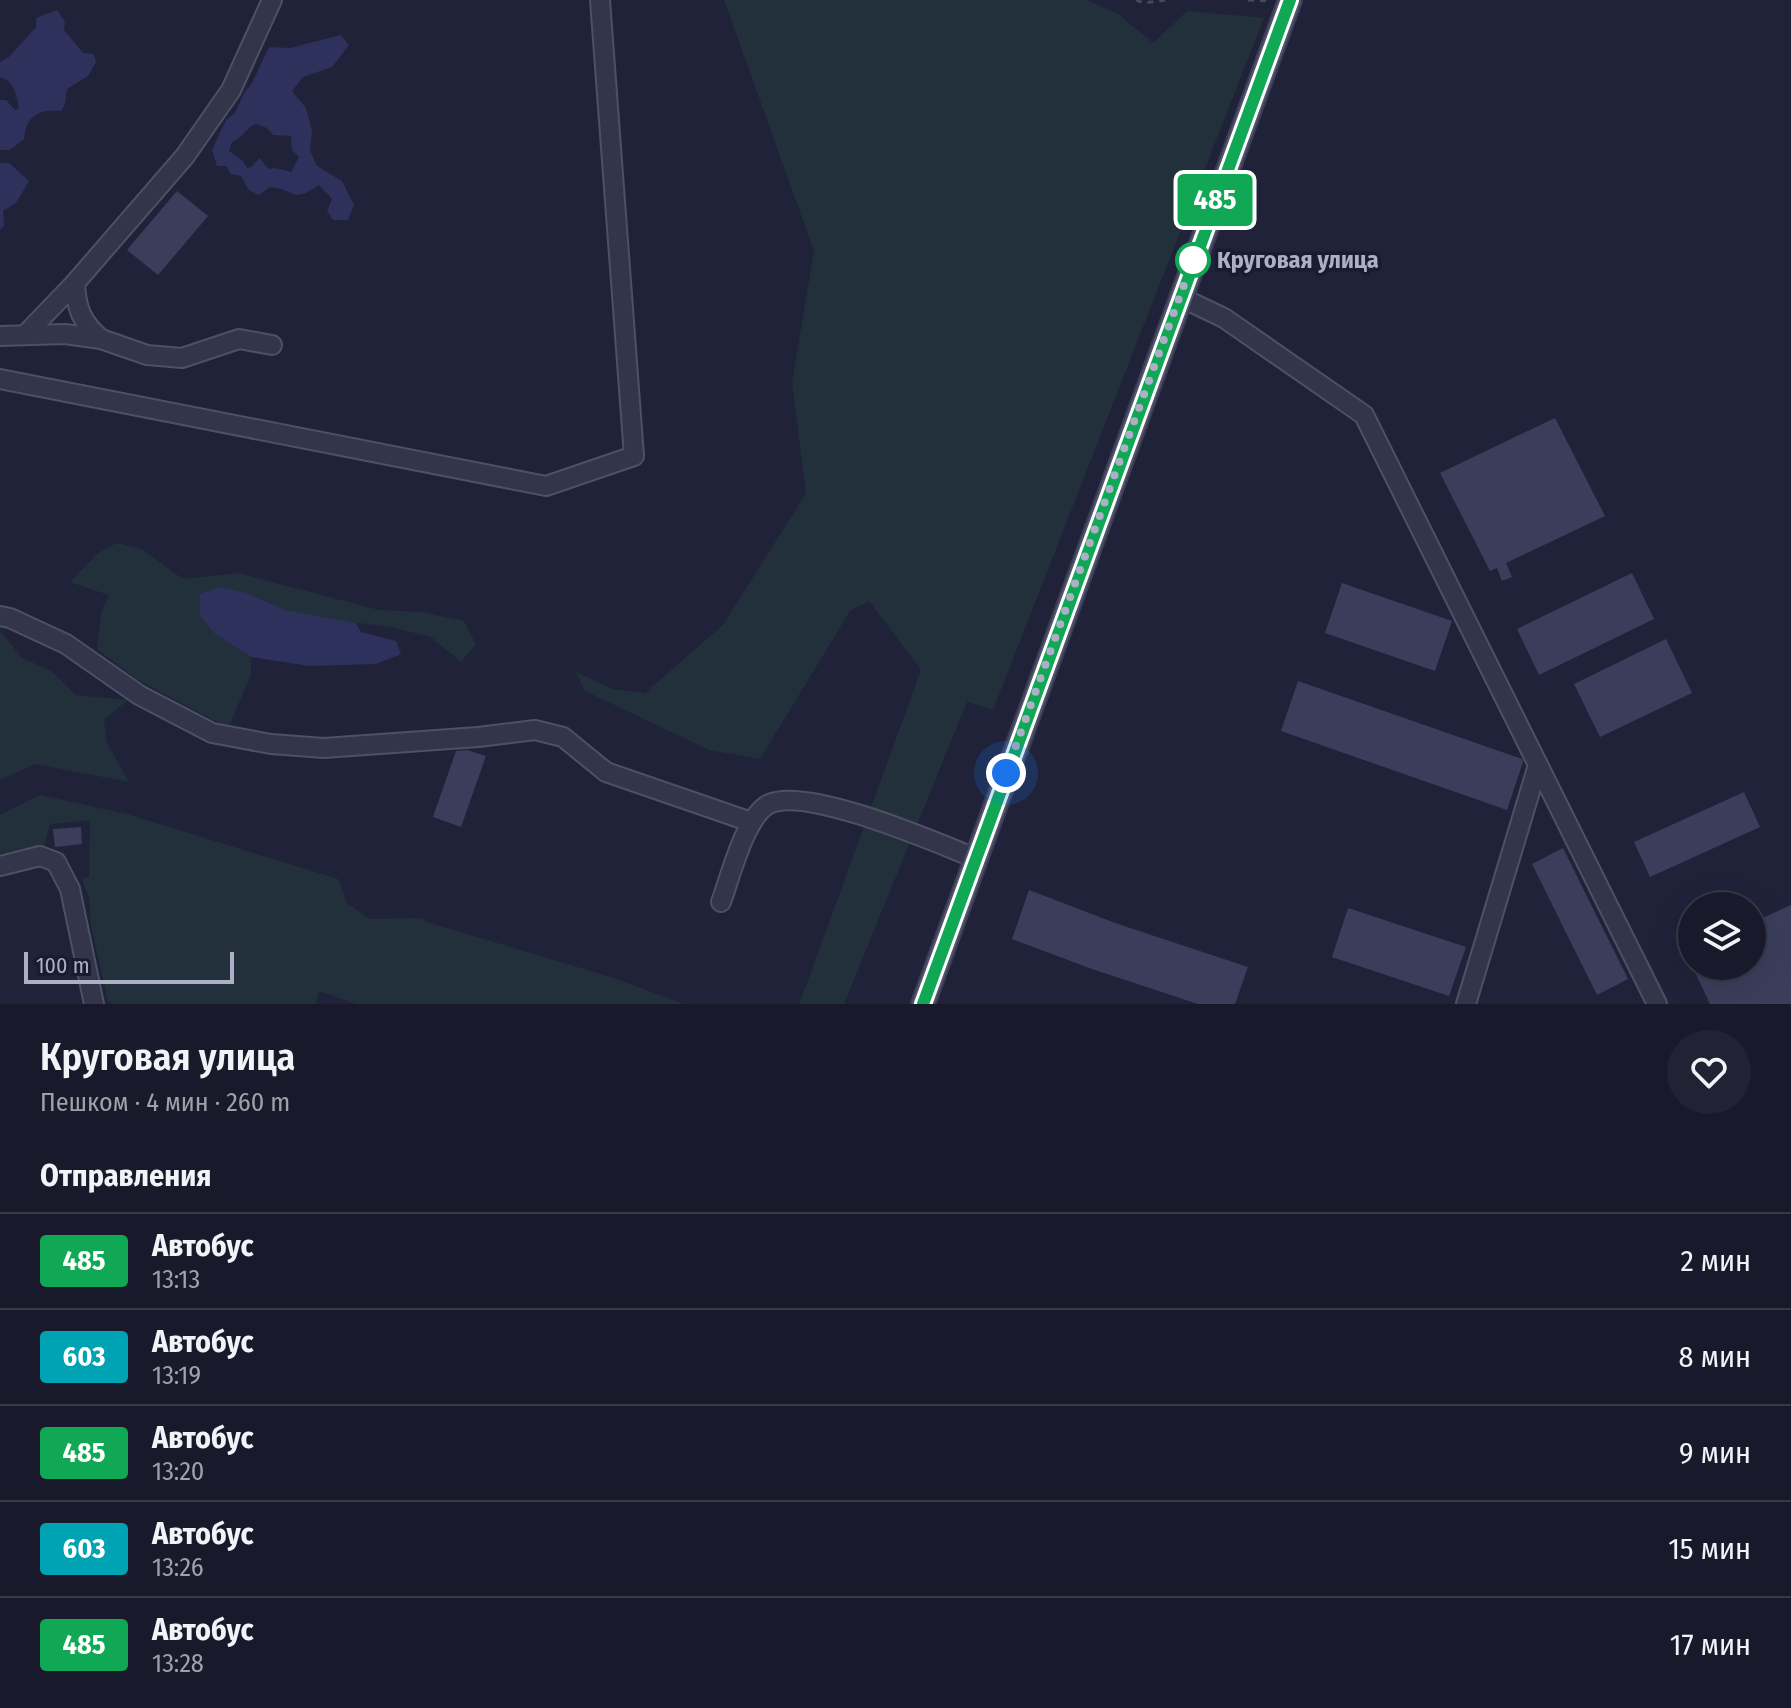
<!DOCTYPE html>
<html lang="ru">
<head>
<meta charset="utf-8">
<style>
	body { margin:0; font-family:"Fira Sans Condensed",sans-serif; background:#212334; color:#f1f3f6; height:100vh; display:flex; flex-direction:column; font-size:30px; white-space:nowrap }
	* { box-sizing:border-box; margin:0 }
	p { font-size:26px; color:#9fa1a9 }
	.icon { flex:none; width:44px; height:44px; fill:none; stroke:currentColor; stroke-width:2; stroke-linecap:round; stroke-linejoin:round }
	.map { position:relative; height:1004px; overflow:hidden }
	.panel { display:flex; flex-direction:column; background:#181a2c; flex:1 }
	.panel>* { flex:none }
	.badge { padding:0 16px; border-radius:6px; font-size:28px; line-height:52px }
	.fabs { position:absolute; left:1678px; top:892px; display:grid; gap:16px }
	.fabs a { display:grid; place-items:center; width:88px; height:88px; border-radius:50%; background:#181a2c; box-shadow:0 8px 32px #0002,0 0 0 2px #363848; font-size:40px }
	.scale { position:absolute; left:24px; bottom:20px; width:210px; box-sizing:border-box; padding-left:8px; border:4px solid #aeafc7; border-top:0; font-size:22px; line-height:28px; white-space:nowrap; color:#aeafc7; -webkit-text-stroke:6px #191b2f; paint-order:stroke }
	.you { position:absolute; width:40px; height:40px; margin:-20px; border:6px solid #fff; border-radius:50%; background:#1a73e8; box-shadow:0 0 0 12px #1a73e833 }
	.map>.badge { position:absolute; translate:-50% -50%; box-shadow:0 0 0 4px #fff }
	h2 { padding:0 40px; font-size:30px; line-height:72px }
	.round { display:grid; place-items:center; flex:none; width:84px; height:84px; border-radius:42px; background:#212334 }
	.headline { display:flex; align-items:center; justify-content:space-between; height:136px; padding:0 40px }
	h1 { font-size:38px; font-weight:600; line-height:60px }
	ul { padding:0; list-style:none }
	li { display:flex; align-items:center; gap:24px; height:96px; padding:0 40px; border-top:2px solid #363848 }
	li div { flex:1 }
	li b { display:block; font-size:30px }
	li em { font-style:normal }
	li .badge { min-width:88px; font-weight:700; text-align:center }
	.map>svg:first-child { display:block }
	.green { fill:#22303b }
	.water { fill:#2d315c; fill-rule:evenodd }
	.building { fill:#3b3e5b }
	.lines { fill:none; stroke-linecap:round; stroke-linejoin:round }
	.minor-casing { stroke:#4e5065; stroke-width:22 }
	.major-casing { stroke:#3a3c51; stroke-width:26 }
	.path { stroke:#3f4d59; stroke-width:3; stroke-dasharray:6 6; stroke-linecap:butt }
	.minor { stroke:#33354b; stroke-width:18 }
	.major { stroke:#51546b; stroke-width:22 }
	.line-casing { stroke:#fff; stroke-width:18 }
	.line { stroke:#10a855; stroke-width:12 }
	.walk { stroke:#aeafc7; stroke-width:8; stroke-dasharray:0 14.4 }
	.stop-dot { fill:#fff; stroke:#10a855; stroke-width:4 }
	.labels { text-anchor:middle; stroke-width:7; stroke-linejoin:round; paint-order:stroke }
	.stop-label { font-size:24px; font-weight:bold; fill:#aeafc7; stroke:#191b2f; text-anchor:start }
</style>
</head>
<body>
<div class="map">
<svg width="1791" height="1004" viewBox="0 0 1791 1004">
	<rect width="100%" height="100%" fill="#20223a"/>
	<g class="green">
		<polygon points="724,0 1086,0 1117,13 1153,43 1187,11 1264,18 993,710 967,702 844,1004 801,1004 800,1002 921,670 869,601 850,611 760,759 709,750 585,691 575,671 612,689 645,693 723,625 806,493 792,382 814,251"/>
		<polygon points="117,543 142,549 183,579 238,573 379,610 422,612 464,621 476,644 461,662 431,637 390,627 320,618 285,610 247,593 215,634 251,657 251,675 228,728 136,679 97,649 101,614 109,595 70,582 98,553"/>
		<polygon points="0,631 22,658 50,670 76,695 128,700 104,719 106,741 129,782 35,764 0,780"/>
		<polygon points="40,795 127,814 338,879 347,903 370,919 423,918 424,921 611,977 684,1004 356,1004 319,991 316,1004 114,1004 108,1002 91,925 89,898 82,878 89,877 90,820 50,824 44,846 0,853 0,815"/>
	</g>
	<g class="water">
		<path d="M57,10L65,22L64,30L83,53L94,54L96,62L88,76L67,89L65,104L61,111C39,109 26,115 24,139L10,150H0V100H6L16,111L19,107C16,95 14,79 0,78V62L9,57L36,27V18Z"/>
		<path d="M341,35L349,45L332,67L303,77L292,91L306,108L312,130L310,151L317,166L342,181L354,205L348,220H333L327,211L332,199L319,185C291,204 297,190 270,187L259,195L249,190L241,176L231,174L226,166H217L212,150L226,120L235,113L245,91L251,85L269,47L290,48ZM256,124L267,128L273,135L291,136L292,150L299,157L291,172L275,168L269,169L259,158L252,167L247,168L243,161L229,151L232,142C243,138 245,128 256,124Z"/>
		<polygon points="0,163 9,163 29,181 16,203 3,211 4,226 0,230"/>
		<polygon points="219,587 247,593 285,610 356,623 361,632 396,641 401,654 376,664 309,666 251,657 215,634 200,616 200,594"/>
	</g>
	<g class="building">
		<polygon points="177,191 208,216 158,275 127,250"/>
		<polygon points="1555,418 1605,516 1506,563 1512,577 1502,581 1497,568 1490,571 1440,473"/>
		<polygon points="1632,573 1654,619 1539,675 1517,629"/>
		<polygon points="1342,583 1452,621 1435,671 1325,633"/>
		<polygon points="1666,639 1692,693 1600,737 1574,684"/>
		<polygon points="1298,681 1522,759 1523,762 1507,810 1281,731"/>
		<polygon points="467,750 486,756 461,827 433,817 456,751"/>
		<polygon points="1744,792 1760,827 1650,877 1634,842"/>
		<polygon points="81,827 82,844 55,847 53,829"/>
		<polygon points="1563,848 1628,979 1597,995 1532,864"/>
		<polygon points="1029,890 1118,924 1248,967 1235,1004 1198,1004 1092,969 1012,939"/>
		<polygon points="1791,905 1791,1004 1710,1004 1692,966 1752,966 1752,923"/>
		<polygon points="1348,908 1466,947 1449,996 1332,957"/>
	</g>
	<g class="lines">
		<defs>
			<g id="minor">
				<path d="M75,283C76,308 82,323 101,339"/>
				<polyline points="1180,297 1224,318 1364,415 1657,1004"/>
				<polyline points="26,334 75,283 185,156 231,90 272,0"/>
				<polyline points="0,336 65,334 101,339 147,355 182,358 239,339 272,345"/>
				<polyline points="0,379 546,486 634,456 600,0"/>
				<polyline points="0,616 10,618 66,644 139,695 212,733 271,744 324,748 478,737 535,730 563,737 606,772 751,822"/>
				<polyline points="0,866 40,856 56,862 70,889 94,1004"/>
				<path d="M721,902C730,878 745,816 769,804C806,786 935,842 975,858"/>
				<polyline points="1466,1004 1538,765"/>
			</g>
			<polyline id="major" points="923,1004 1290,0"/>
		</defs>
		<use href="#minor" class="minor-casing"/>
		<use href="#major" class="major-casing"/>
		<g class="path">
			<polyline points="1136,0 1144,3 1167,0"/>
			<polyline points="1248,0 1272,1"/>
		</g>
		<use href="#minor" class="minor"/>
		<use href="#major" class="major"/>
	</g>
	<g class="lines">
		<defs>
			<polyline id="line" points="923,1004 1290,0"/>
		</defs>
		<use href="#line" class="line-casing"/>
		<use href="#line" class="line"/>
		<polyline class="walk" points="1006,773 1193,260"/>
	</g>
	<circle class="stop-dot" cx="1193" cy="260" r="16"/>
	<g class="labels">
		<g class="stop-label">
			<text x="1217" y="268">Круговая улица</text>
		</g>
	</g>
</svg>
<div class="fabs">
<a><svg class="icon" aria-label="layers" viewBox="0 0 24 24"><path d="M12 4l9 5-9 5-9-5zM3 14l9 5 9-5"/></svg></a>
</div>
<div class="scale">100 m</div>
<div class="you" style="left:1006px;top:773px"></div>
<b class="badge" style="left:1215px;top:200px;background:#10a855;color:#fff">485</b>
</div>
<section class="panel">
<div class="headline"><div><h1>Круговая улица</h1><p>Пешком · 4 мин · 260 m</p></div><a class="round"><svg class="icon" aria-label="heart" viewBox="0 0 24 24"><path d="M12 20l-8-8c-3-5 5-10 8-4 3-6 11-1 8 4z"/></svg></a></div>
<h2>Отправления</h2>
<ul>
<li><span class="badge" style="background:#10a855;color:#fff">485</span><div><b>Автобус</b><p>13:13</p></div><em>2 мин</em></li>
<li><span class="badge" style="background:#00a3b4;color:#fff">603</span><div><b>Автобус</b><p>13:19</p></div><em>8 мин</em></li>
<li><span class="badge" style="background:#10a855;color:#fff">485</span><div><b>Автобус</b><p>13:20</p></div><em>9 мин</em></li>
<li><span class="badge" style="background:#00a3b4;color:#fff">603</span><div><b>Автобус</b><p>13:26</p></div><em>15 мин</em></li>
<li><span class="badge" style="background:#10a855;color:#fff">485</span><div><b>Автобус</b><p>13:28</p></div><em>17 мин</em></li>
</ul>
</section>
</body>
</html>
